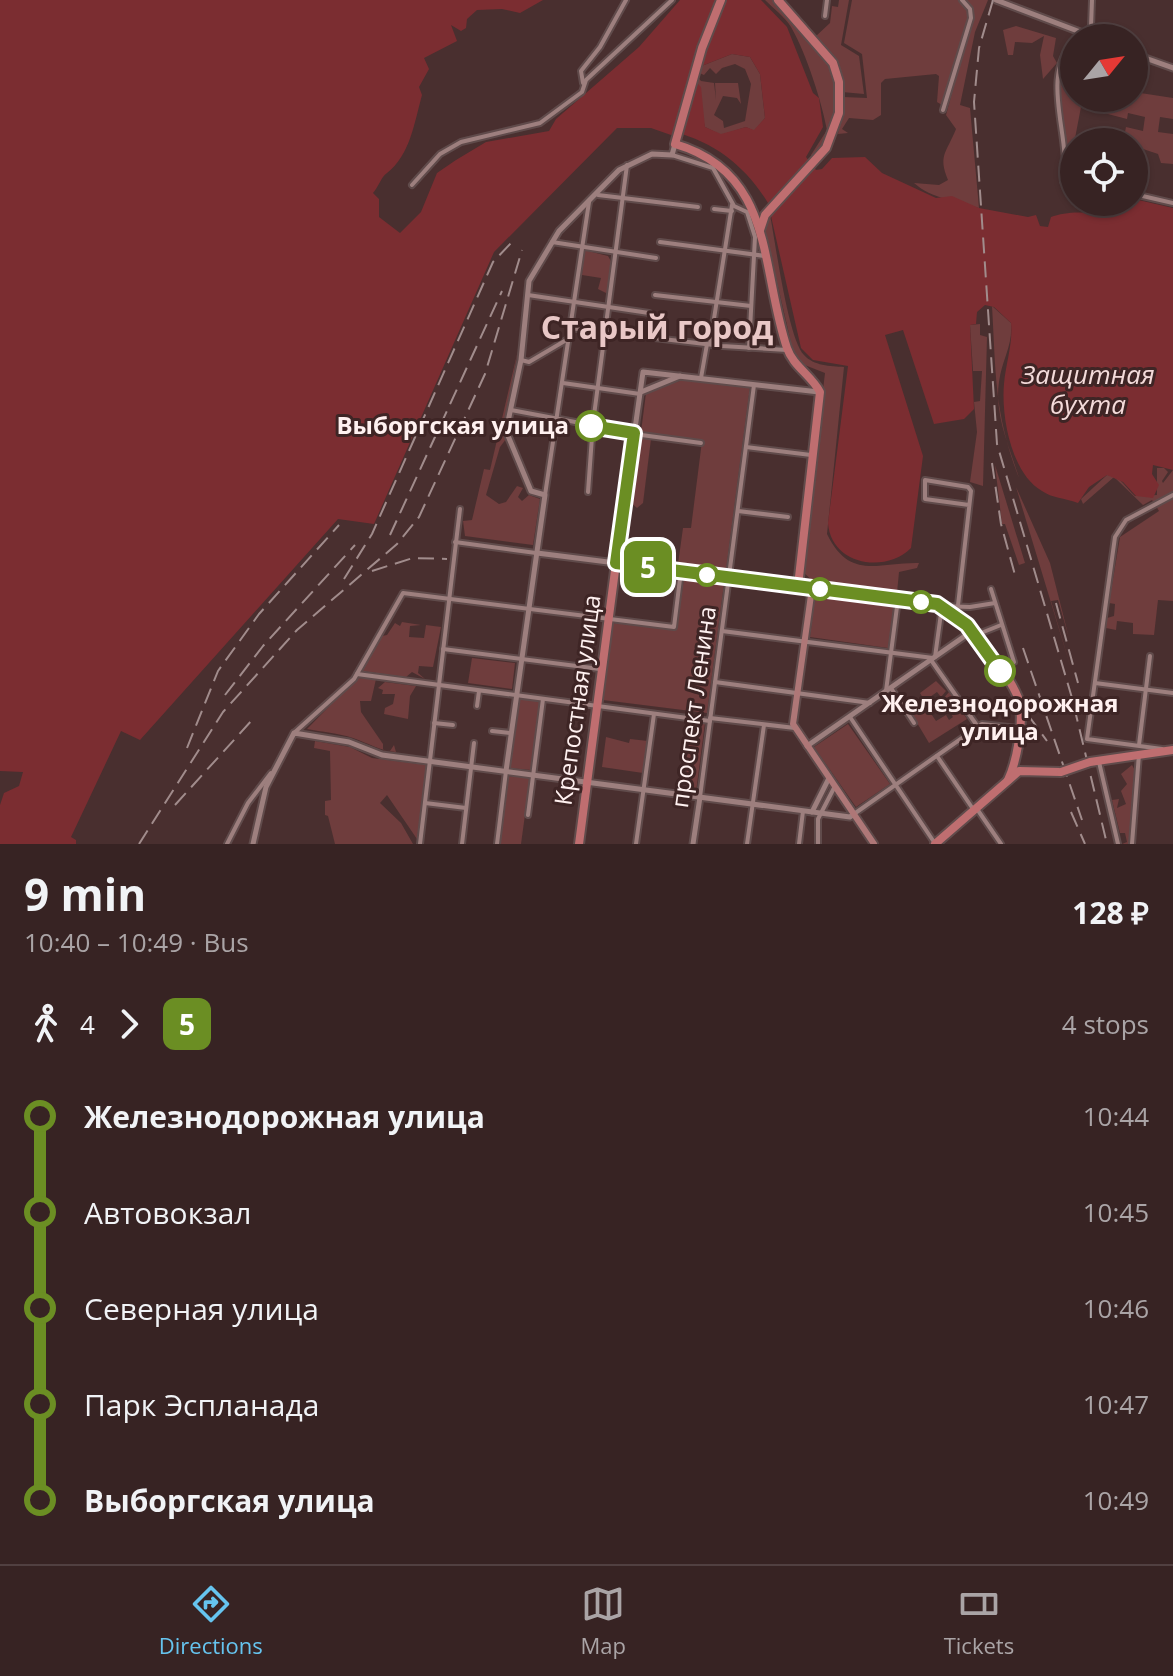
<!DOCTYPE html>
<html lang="en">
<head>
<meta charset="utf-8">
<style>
	body { margin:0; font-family:"Open Sans",sans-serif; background:#422f30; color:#f1f3f6; height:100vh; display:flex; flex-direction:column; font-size:30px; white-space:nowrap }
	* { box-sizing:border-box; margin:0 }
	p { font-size:26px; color:#aaa4a6 }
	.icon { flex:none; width:44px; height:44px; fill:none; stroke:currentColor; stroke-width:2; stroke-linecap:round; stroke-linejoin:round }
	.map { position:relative; height:844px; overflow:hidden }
	.side { display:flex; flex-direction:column; background:#372323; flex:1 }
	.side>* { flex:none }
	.badge { padding:0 16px; border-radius:12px; font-size:28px; line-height:52px }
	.needle { width:52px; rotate:60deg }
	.fabs { position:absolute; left:1060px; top:24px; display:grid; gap:16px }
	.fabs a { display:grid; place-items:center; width:88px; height:88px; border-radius:50%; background:#372323; box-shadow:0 2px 6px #0004,0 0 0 2px #514041; font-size:40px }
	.map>.badge { position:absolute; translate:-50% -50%; box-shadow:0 0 0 4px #fff }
	.legs { display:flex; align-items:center; gap:12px; height:88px; padding:0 24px; font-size:26px }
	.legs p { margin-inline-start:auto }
	.overview { display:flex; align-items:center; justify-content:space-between; height:136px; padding:0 24px }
	h1 { font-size:44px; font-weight:700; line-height:60px }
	ul { padding:0 24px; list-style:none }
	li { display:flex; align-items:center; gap:28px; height:96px; font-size:30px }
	li i { display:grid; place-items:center; width:12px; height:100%; margin:0 10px; background:currentColor }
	li i::after { content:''; width:20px; height:20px; margin:-10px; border:6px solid; border-radius:50%; background:#372323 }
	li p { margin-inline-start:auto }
	li:first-child i { background:linear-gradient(#0000 50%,currentColor 0) }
	li:last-child i { background:linear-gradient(currentColor 50%,#0000 0) }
	.tabs { display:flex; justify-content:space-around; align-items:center; height:112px; border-top:2px solid #514041; background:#372323; font-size:22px; color:#aaa4a6 }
	.tabs a { display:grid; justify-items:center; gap:4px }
	.tabs .on { color:#66c4ef }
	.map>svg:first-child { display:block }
	.green { fill:#6f3d3d }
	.water { fill:#7b2d31; fill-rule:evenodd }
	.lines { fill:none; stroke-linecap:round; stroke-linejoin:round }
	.minor-casing { stroke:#604b4b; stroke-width:8 }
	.tertiary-casing { stroke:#604b4b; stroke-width:9 }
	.secondary-casing { stroke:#604b4b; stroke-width:10 }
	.primary-casing { stroke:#604b4b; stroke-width:12 }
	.minor { stroke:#9d7f7e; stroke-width:4 }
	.tertiary { stroke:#9d7f7e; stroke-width:5 }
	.secondary { stroke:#ae7777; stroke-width:6 }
	.primary { stroke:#bf6e70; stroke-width:8 }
	.rail { stroke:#a18c8c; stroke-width:2; stroke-dasharray:16 8; stroke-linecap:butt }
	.primary-bridge-casing { stroke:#604b4b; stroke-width:12; stroke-linecap:butt }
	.primary-bridge { stroke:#bf6e70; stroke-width:8 }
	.line-1-casing { stroke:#fff; stroke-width:18 }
	.line-1 { stroke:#6b8e23; stroke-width:12 }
	.stop-1-dot { fill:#fff; stroke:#6b8e23; stroke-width:4 }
	.labels { text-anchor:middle; stroke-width:6; stroke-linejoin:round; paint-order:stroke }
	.stop-label { font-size:24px; font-weight:bold; fill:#fff1f0; stroke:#3e2525; text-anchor:end }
	.street-label { font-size:24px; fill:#fff1f0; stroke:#3e2525 }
	.water-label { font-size:26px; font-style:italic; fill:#f4dbda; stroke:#3e2525 }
	.district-label { font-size:32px; font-weight:bold; fill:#e9c8c7; stroke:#3e2525 }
</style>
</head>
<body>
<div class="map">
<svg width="1173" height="844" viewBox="0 0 1173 844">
	<rect width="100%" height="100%" fill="#492f2f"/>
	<g class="green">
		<path d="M765,0H774C818,49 870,92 813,157L811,155L827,130C822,103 807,55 791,27C785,17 773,8 765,0Z"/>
		<polygon points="839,0 849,0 841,45 859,56 864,94 842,92 837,64 815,37 830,23 832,6 838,7"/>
		<polygon points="852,0 960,0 969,8 970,17 942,105 937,102 939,76 936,74 885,79 881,83 881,115 873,120 849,118 842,129 848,133 838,134 843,97 867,98 862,54 844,43"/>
		<path d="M963,0H988L975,32L960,105L970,108L979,208C957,201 932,199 914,183L939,185L948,180C938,155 946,154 956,129L946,115L973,16Z"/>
		<polygon points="1016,26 1056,38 1053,56 1057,63 1043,79 1040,55 1044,36 1032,43 1015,42 1013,55 1008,55 1003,30"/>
		<path d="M1074,48V98L1126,106L1128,98H1134V92L1173,98V119L1160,117L1158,132L1173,134V164L1161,163L1158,154L1134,146V142H1123L1126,127L1143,131L1145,117L1128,113L1127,119L1081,107L1071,159L1065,167C1063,140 1050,64 1074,48Z"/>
		<polygon points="732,54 750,57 760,74 765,118 754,131 746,127 721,135 705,127 694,81 696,75 701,81 714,83 716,100 715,83 738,83 741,104 737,98 723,96 714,115 723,121 724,128 745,121 751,84 745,69 735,64 722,68 716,74 710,68 704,75 697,72 699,67"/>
		<path d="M770,215C775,239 788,339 804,355C814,366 830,366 844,367L827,534C850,581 878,562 919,563L917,568L899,572L897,593L814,582L802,571L825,373L802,364L793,351L764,226Z"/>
		<polygon points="584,250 608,256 612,263 608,294 598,289 601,278 582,275"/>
		<path d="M992,306L1011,323C1013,346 1002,359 999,382C994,415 1010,448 1019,478C994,413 996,374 992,306Z"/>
		<polygon points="980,324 980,335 987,337 983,486 970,482 977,432 974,402 980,401 982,371 973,371 970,325"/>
		<polygon points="518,350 503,431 506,439 500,447 486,495 499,504 506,502 517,486 523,488 518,497 522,501 529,495 540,499 533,545 465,536 463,521 472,520 484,469 490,470"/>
		<polygon points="685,379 750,387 726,570 678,564 683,528 691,528 702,441 641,432 646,393"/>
		<polygon points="641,438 651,439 643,503 637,508 629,501 637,440"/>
		<polygon points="995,465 1025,563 1019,565 1005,524 1002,524"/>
		<path d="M1157,468H1164L1168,472L1162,481L1163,483L1173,470V494L1155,504L1152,500L1143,505L1114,477L1083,504L1081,499L1107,475C1121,476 1125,487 1135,496L1157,495Z"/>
		<polygon points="1016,487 1050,563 1069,638 1058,600 1051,601 1072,672"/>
		<polygon points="1173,497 1173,601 1158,600 1154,635 1133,634 1133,623 1117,621 1116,630 1106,628 1107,618 1114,616 1115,604 1109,603 1120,537 1159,511 1156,506"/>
		<polygon points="684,579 724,584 707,713 603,700 613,623 676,630"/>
		<polygon points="815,596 894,606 888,648 810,637"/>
		<polygon points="402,622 421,625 410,626 409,637 424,638 426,625 441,627 433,667 419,666 418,673 425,679 412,672 406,677 362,671 382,636 387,635 395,623 400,626"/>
		<polygon points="472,658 515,663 512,689 468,683"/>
		<path d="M357,678L376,679L371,701H360L361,712L383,744V750L390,751L394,745L396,752C380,751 368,743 353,738C338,733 322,732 307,729Z"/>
		<polygon points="936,681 946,691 941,697 937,692 923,702 936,721 946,715 949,720 953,717 948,709 955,703 948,706 943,699 949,692 967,719 929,743 910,711 923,698 920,693"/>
		<polygon points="385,682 416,686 410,696 408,719 384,714 385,708 393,704 395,694 382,694 383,690 378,688"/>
		<polygon points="518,698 540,701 531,770 509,768"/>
		<polygon points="692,722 705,723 696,792 686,790 687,758 680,757 681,749 688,747"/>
		<polygon points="848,724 890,784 856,807 814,747"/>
		<polygon points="606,737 629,743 630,739 648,741 643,773 602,767"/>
		<polygon points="315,741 350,747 372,758 427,765 417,839 387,795 380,803 401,823 413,844 335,844 328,816 325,815 325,801 331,800 330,751 314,748"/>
		<polygon points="1132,765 1137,774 1130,844 1122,844 1127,842 1125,833 1120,833 1112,800 1119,799 1117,808 1126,804 1121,791 1127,784 1121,774"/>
		<polygon points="508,776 530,778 521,844 499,844"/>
	</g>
	<path class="water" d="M0,0H543L520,13L502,9L477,10L467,19L466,28L461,31L451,25L457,41L424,58L429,69L419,87L422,95C414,124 410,155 387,173C381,177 378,188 373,193L379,199V217L400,233L421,212L437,173L456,160L486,142L549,131L556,119L639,47L680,0H761L787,27L813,93L819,98L823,127L806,157L816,170L822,169L832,158L865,157L882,173L936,198L952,196L979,208L1028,217L1036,215L1040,226L1048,227L1051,217C1062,213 1080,211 1093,214L1098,202H1134V199L1173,208V470L1153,465L1152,474L1159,485L1153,498L1136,496L1123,482L1107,475L1089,487L1078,503C1064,498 1052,498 1042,491C1011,473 1001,416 1004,384C1006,362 1013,344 1011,323L994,307L985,305L977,312L976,324L970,325L974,409L964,419L934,424L903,330L885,335L923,456L911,548C885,574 831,565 828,523L848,366L813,360L801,348L768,203C746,167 716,143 675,132L671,135L651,128H617L494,252L374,524L338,519L140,740L121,731L71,837L76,840V844H0V805L4,793L19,786L23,772L0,771ZM732,54L750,57L760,74L765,118L754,130L746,127L721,134L705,127L701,87L695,81L699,67Z"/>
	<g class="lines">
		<defs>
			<g id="minor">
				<polyline points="825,16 827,0"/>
				<polyline points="1079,38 1091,27 1092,0"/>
				<polyline points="583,83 581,71 600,47 626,0"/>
				<polyline points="943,110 971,18 970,9 962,0"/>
				<polyline points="672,155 713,168 734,206 747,212 755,237 749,348"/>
				<polyline points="1065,176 1074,180"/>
				<path d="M1063,181C1073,140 1038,77 1074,42"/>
				<polyline points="412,185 440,154 461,142 540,123 582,92 586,80 672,0"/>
				<polyline points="1134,194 1173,203"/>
				<polyline points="598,195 698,207"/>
				<polyline points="714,209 732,211"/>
				<polyline points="552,242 656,258"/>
				<polyline points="660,242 765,256"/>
				<polyline points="528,295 649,313"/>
				<polyline points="655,295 751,306"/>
				<polyline points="570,328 722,346 787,350"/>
				<polyline points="710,344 732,205"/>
				<polyline points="521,360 529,362 568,339"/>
				<polyline points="701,378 707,344"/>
				<polyline points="563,383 640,394"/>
				<polyline points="511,410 634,433"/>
				<polyline points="634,434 701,443"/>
				<polyline points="746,447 811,455"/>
				<polyline points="588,492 593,423 627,165"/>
				<polyline points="545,495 589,202"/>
				<polyline points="738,511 788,517"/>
				<polyline points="455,542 536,553"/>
				<polyline points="991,589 1014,662"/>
				<polyline points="957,614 971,491 968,487 925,480 925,499 969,505"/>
				<polyline points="722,631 933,658"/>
				<polyline points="976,635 1001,625"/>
				<polyline points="443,649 600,669"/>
				<polyline points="935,657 942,606 970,607 995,603"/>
				<polyline points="931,660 978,727"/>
				<polyline points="357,674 710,721"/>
				<polyline points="715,682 870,703"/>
				<polyline points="1095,683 1173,693"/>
				<polyline points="891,688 914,723"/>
				<polyline points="886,691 898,599"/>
				<polyline points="477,706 479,691"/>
				<polyline points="850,717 934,842"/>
				<polyline points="710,718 795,728"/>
				<polyline points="434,723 453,725"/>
				<polyline points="492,731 511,733"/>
				<polyline points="294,733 354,679 403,593 674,627 681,571"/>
				<polyline points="1139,745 1150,656"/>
				<polyline points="1162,749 1087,739 1115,537 1126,520 1173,495"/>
				<polyline points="937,756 973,809"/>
				<polyline points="1099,762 1118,844"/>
				<polyline points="700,797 754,385"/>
				<polyline points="425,803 466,808"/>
				<polyline points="977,809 1001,844"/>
				<polyline points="854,814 982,724 1018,728"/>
				<polyline points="528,815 543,699"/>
				<polyline points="227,844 248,803 271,773"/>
				<polyline points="420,844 460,509"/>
				<polyline points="462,844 474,743"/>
				<polyline points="497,844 506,771"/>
				<polyline points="636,844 654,714"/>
				<polyline points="747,844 764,725"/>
				<polyline points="799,844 803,811"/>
				<polyline points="818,844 818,819 835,786"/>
				<polyline points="1132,844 1139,754"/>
			</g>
			<g id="tertiary">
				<polyline points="996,0 1096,38"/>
				<polyline points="1134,54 1173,68"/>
				<polyline points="641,392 680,376"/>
				<polyline points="537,553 616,563 643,372 819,392"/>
				<polyline points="807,746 972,631"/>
				<polyline points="506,771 545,495 531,491 506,431 521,360 529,281 559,231 619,170 652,154 672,155 675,144"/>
				<polyline points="812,812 829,778"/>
				<polyline points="253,844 266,787 294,733 349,742 382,755 850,817 854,814"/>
				<polyline points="693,844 700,797"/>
			</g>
			<polyline id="secondary" points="812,588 793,724 874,844"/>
			<g id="primary">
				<path d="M721,0L702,48L675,144C775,173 760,268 787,348C793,366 811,375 820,392L798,586"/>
				<polyline points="760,230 765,215 826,148 839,113 839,82 833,63 778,0"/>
				<polyline points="1090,762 1173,750"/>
				<path d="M579,844L616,563L937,604C960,612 1017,681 1020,705C1023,725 1017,761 1008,780"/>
				<polyline points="935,844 1019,771 1061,772"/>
			</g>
		</defs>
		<use href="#minor" class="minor-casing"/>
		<use href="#tertiary" class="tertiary-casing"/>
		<use href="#secondary" class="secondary-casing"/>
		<use href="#primary" class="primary-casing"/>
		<use href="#minor" class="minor"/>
		<use href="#tertiary" class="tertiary"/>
		<use href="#secondary" class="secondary"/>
		<use href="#primary" class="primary"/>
		<g class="rail">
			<polyline points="993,0 979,48 974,102 997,444 1072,698 1107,844"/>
			<polyline points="992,463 1001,524 1015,575"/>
			<polyline points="390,535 502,291"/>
			<polyline points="372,571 413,558 447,559"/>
			<polyline points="344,579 372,534 493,262 513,241"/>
			<polyline points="1056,603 1078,683"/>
			<polyline points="1023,648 1082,820"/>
			<polyline points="225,695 263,646 355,545"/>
			<polyline points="1028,715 1047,741"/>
			<polyline points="187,748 218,671 259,614 339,525"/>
			<polyline points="175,805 253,719"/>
			<polyline points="1071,812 1085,844"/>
			<polyline points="139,844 223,712 297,630 397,544 419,517 485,374 522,250"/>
		</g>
		<defs>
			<polyline id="primary-bridge" points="1061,772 1090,762"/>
		</defs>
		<use href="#primary-bridge" class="primary-bridge-casing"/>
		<use href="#primary-bridge" class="primary-bridge"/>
	</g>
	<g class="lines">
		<defs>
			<polyline id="line-1" points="591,426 634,433 616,563 937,604 967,625 1000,671"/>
		</defs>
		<use href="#line-1" class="line-1-casing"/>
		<use href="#line-1" class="line-1"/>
	</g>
	<g class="stop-1-dot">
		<circle cx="591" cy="426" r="14"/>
		<circle cx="707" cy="575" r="10"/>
		<circle cx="820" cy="589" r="10"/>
		<circle cx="921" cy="602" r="10"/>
		<circle cx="1000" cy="671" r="14"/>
	</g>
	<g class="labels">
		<g class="stop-label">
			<text x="569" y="434">Выборгская улица</text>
			<text x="1000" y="712" text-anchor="middle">Железнодорожная<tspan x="1000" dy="28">улица</tspan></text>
		</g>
		<g class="street-label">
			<text transform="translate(578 700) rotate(-82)" y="8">Крепостная улица</text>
			<text transform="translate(694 707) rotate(-82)" y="8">проспект Ленина</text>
		</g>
		<g class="water-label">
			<text x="1088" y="384">Защитная<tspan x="1088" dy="30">бухта</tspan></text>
		</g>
		<g class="district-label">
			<text x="657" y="339">Старый город</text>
		</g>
	</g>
</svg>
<div class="fabs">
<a><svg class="needle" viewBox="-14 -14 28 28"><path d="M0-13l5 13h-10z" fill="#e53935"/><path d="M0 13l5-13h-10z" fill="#aaa4a6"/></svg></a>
<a><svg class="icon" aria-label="locate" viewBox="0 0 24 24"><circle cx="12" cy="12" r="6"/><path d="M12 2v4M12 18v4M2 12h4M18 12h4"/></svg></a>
</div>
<b class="badge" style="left:648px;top:567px;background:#6b8e23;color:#fff">5</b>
</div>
<section class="side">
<div class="overview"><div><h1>9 min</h1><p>10:40 – 10:49 · Bus</p></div><b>128 ₽</b></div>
<div class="legs"><svg class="icon" aria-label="walk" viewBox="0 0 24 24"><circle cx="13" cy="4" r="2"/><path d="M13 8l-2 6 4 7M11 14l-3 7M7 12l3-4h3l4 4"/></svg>4<svg class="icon" aria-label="forward" viewBox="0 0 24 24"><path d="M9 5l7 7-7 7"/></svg><b class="badge" style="background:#6b8e23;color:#fff">5</b><p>4 stops</p></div>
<ul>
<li><i style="color:#6b8e23"></i><b>Железнодорожная улица</b><p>10:44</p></li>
<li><i style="color:#6b8e23"></i><span>Автовокзал</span><p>10:45</p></li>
<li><i style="color:#6b8e23"></i><span>Северная улица</span><p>10:46</p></li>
<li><i style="color:#6b8e23"></i><span>Парк Эспланада</span><p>10:47</p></li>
<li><i style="color:#6b8e23"></i><b>Выборгская улица</b><p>10:49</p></li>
</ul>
</section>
<nav class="tabs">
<a class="on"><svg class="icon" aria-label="directions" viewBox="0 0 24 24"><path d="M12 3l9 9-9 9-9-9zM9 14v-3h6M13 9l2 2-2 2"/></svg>Directions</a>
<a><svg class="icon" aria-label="map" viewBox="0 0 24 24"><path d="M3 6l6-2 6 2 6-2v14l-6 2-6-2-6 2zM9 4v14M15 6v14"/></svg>Map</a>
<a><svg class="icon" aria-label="tickets" viewBox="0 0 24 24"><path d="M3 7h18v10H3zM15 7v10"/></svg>Tickets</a>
</nav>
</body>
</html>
